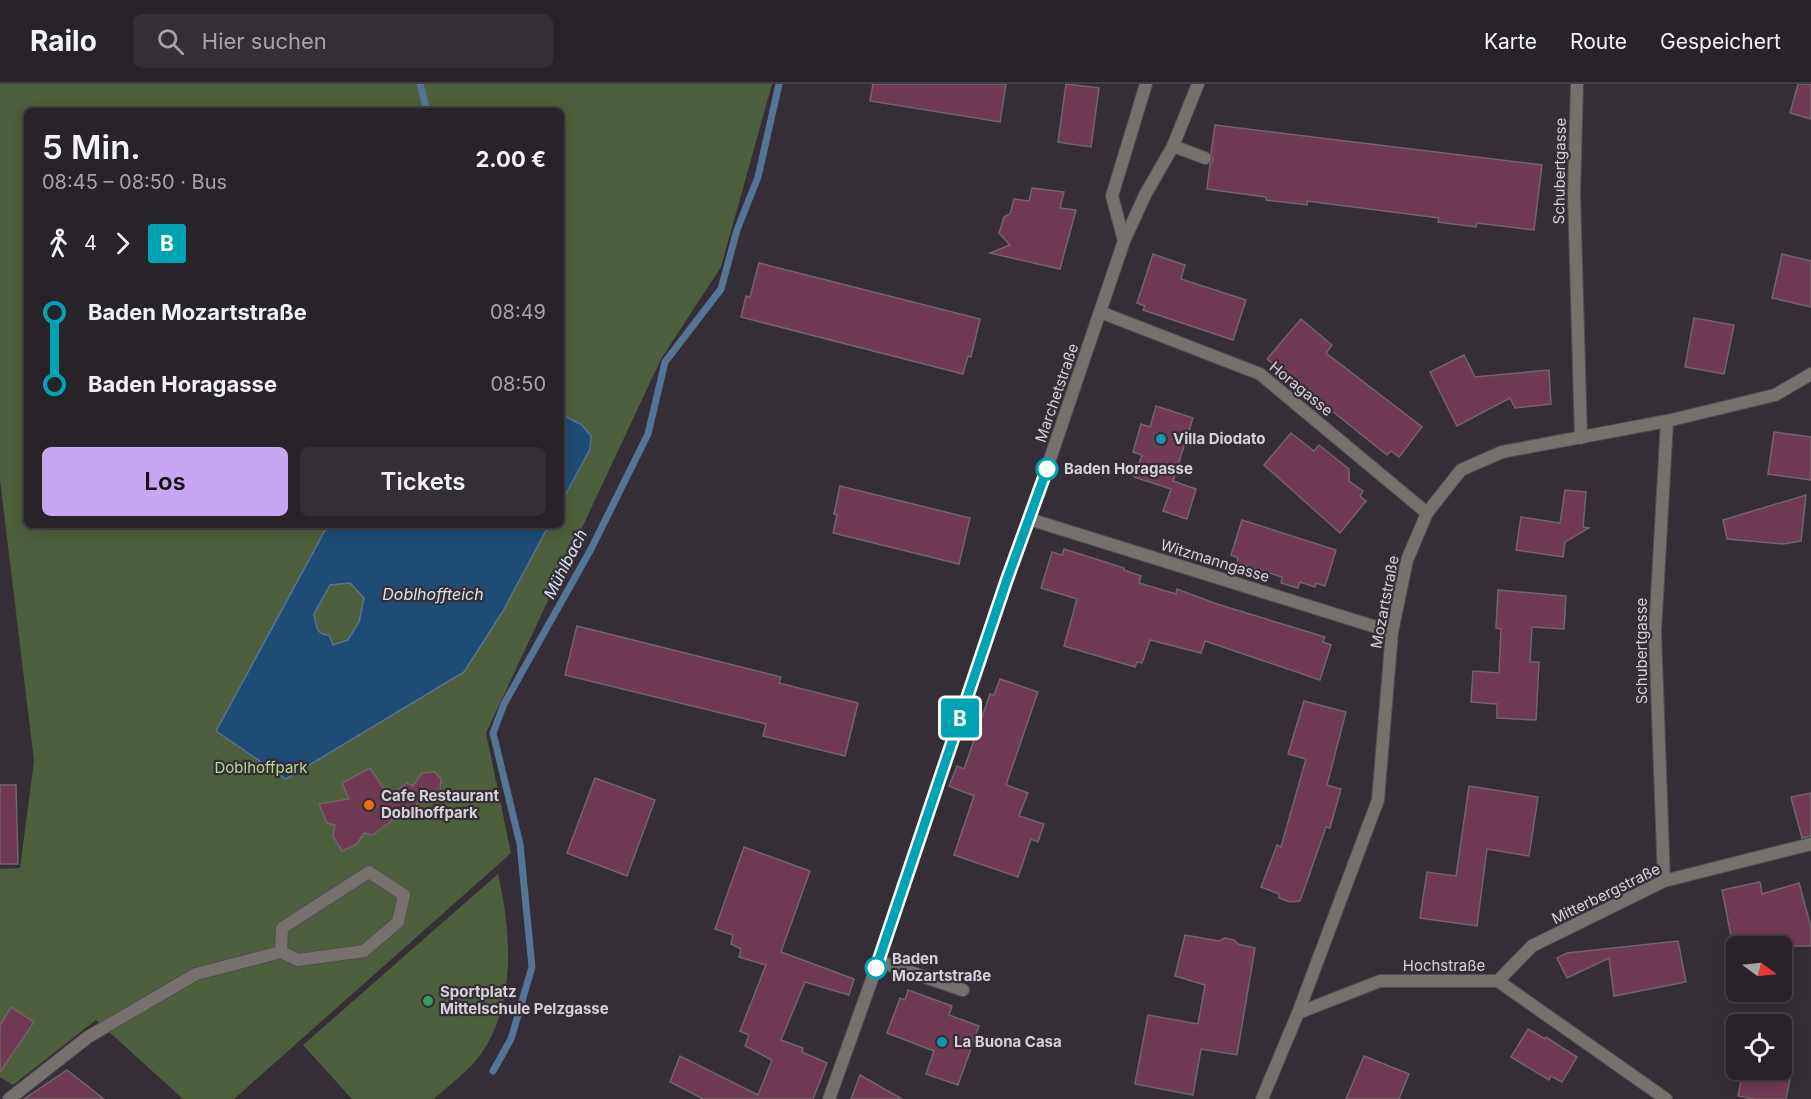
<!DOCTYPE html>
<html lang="de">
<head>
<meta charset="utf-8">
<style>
	body { margin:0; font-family:Inter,sans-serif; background:#342f35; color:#f1f3f6; height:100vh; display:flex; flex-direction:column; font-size:22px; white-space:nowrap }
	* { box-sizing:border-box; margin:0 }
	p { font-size:20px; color:#a5a4a8 }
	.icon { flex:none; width:33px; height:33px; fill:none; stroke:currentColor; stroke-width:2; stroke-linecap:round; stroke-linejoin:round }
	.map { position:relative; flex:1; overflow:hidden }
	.side { position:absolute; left:24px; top:24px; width:540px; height:420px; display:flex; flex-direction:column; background:#282229; border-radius:9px; box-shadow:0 3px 15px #0003,0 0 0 2px #443f46 }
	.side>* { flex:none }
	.badge { padding:0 12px; border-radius:4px; font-size:21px; line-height:39px }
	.needle { width:39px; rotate:105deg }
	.controls { position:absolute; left:1726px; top:852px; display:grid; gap:12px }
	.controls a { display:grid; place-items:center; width:66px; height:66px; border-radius:9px; background:#282229; box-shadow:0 3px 15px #0003,0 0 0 2px #443f46; font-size:30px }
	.map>.badge { position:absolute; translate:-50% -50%; box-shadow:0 0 0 3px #fff }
	.legs { display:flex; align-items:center; gap:9px; height:66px; padding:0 18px; font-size:20px }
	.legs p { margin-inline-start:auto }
	.overview { display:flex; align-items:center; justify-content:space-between; height:102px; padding:0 18px }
	h1 { font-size:33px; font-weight:600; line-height:45px }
	.button { display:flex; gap:12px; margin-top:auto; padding:12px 18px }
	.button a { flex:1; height:69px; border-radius:9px; background:#c6a6f0; color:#111; font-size:24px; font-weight:600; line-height:69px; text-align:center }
	.button a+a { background:#342f35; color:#f1f3f6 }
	ul { padding:0 18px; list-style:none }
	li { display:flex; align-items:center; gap:21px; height:72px; font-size:22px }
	li i { display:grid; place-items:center; width:9px; height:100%; margin:0 8px; background:currentColor }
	li i::after { content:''; width:15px; height:15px; margin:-8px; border:4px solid; border-radius:50%; background:#282229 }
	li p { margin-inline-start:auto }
	li:first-child i { background:linear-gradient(#0000 50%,currentColor 0) }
	li:last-child i { background:linear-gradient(currentColor 50%,#0000 0) }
	header { display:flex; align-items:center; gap:36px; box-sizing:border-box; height:84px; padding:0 30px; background:#282229; border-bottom:2px solid #443f46 }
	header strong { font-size:28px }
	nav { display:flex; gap:33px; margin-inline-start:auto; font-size:21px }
	.search { width:420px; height:54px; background:#342f35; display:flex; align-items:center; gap:15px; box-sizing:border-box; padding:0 21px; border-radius:9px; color:#a5a4a8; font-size:22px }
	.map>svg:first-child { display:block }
	.green { fill:#4e5f3d; fill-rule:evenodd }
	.water { fill:#1f4c75; stroke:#567493; stroke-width:1.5; fill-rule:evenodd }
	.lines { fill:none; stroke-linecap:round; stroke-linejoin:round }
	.stream { stroke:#567493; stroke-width:7 }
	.building { fill:#703954; stroke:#72656a; stroke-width:1.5 }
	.lane-casing { stroke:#524c54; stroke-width:14 }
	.street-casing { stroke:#524c54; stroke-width:14 }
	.lane { stroke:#76716d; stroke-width:12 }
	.street { stroke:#76716d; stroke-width:12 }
	.line-1-casing { stroke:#fff; stroke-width:14 }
	.line-1 { stroke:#00a3b4; stroke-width:9 }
	.culture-dot { fill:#0f9aa8; stroke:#352e37; stroke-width:2 }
	.stop-1-dot { fill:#fff; stroke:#00a3b4; stroke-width:3 }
	.food-dot { fill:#e8710a; stroke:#352e37; stroke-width:2 }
	.leisure-dot { fill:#2e9e5b; stroke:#352e37; stroke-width:2 }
	.labels { text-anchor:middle; stroke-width:4.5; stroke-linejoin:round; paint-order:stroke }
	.street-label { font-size:15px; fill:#d6d2d8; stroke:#352e37 }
	.poi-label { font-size:15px; font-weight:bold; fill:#d6d2d8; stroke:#352e37; text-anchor:start }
	.stop-label { font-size:15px; font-weight:bold; fill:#d6d2d8; stroke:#352e37; text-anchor:start }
	.park-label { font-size:15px; fill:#b4dd8c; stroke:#352e37 }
	.water-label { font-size:16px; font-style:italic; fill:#d7e4f2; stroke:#352e37 }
</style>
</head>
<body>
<header>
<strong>Railo</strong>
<div class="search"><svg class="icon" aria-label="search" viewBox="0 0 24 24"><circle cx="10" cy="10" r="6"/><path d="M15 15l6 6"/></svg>Hier suchen</div>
<nav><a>Karte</a><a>Route</a><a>Gespeichert</a></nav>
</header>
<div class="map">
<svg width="1811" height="1015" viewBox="0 0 1811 1015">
	<rect width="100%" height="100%" fill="#352e37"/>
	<g class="green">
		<path d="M0,0H772L721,183L661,275L486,649L511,769L234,1015H183L96,936L13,1001L0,993V785L20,784L34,677L0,396ZM27,27H561V441H27Z"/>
		<path d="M498,790C511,848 517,918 481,970C470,986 448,1002 434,1015H352L303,961Z"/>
	</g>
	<g class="water">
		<polygon points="561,330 582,341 591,352 590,365 561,419"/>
		<path d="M328,441H549L503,527L464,588L286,695L216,647ZM350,499L364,514L359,538L348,556L333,561L329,551C316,551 316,541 314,530L330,501Z"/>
	</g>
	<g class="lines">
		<g class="stream">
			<polyline points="420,0 427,27"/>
			<polyline points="493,987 511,955 532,883 520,760 493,649 504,620 591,465 648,350 665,278 721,205 737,146 758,93 779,0"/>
		</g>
	</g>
	<g class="building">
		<polygon points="873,0 1006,0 1000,38 870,17"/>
		<polygon points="1066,0 1099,4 1091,63 1058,58"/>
		<polygon points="1798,0 1811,0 1811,35 1790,29"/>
		<polygon points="1215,41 1542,81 1534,146 1477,139 1476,143 1438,138 1439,134 1307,117 1307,121 1266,116 1266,113 1207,105 1210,80 1213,76 1211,69"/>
		<polygon points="1032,104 1064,108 1060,124 1076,126 1060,185 990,169 1010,161 999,149 1004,133 1010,130 1014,115 1029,117"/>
		<polygon points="1153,170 1185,181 1181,195 1246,216 1233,256 1143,226 1145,222 1137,219"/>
		<polygon points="1782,170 1811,177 1811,223 1772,214"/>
		<polygon points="759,179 980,235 971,273 968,272 963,290 741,233 746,212 750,213"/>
		<polygon points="1694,234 1734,241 1724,290 1685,283"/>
		<polygon points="1301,235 1332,261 1326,269 1422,343 1399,373 1391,367 1387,371 1267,275"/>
		<polygon points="1464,271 1475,293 1549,286 1551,320 1515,324 1510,314 1457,342 1430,288"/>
		<polygon points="1156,322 1193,334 1173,397 1196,405 1187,435 1163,427 1171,405 1134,393 1142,371 1133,368 1141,340 1150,343"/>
		<polygon points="1774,348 1811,353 1811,396 1768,390"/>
		<polygon points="1291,349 1314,367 1319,361 1349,385 1349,397 1363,407 1360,412 1366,417 1340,449 1264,381"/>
		<polygon points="840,402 970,434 959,480 833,449 837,431 834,430"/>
		<polygon points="1565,406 1586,408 1583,443 1589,444 1565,458 1563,473 1516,466 1521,433 1560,439"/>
		<polygon points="1806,411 1801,457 1783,460 1727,455 1723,436"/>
		<polygon points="1242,436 1336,466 1325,502 1316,499 1315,503 1300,498 1298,504 1281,499 1282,493 1237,479 1238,474 1231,471"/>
		<polygon points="1064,465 1124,484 1124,486 1141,492 1139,499 1176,510 1177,505 1217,520 1325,553 1323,558 1331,561 1320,596 1205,557 1201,569 1150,556 1142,579 1137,578 1135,583 1064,562 1077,515 1041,504 1052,468 1062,471"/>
		<polygon points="1498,506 1566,512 1564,545 1532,543 1530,578 1539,578 1536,636 1497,634 1497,620 1471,618 1473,587 1499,589 1501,545 1496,544"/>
		<polygon points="577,542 781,593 779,599 858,619 845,672 763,652 766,640 565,591"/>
		<polygon points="1000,595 1038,608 1006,701 1028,709 1019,732 1044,740 1038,758 1031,755 1018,793 954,771 974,712 949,702 957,682 964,685 990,610 994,611"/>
		<polygon points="1304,617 1346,628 1327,701 1341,705 1330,744 1326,743 1300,817 1290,818 1279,814 1279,810 1261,803 1277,761 1281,763 1306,675 1288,670"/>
		<polygon points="370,684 389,713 407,699 413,702 422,689 435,688 441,695 440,707 424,713 406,732 399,731 373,751 364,749 357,760 342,767 333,752 335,741 327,739 319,720 349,715 342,699"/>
		<polygon points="595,694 655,716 627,792 567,769"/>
		<polygon points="0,701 16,701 18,780 0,780"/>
		<polygon points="1469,702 1538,713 1529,772 1487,765 1477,842 1420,834 1427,788 1456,792"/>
		<polygon points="1811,709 1811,752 1802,754 1791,713"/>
		<polygon points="744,763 810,787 781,868 854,895 849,911 805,898 781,956 803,964 802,968 827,979 813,1015 703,1015 670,998 680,972 758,1011 772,976 745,962 749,951 740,947 766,881 739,873 741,865 731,860 733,851 715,845"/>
		<polygon points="1760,798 1762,810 1799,799 1811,843 1811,862 1733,862 1722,806"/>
		<polygon points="1185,851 1219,857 1225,854 1234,856 1238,860 1255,864 1237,971 1201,965 1193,1011 1135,1000 1148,931 1198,940 1205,901 1175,892"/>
		<polygon points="1678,857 1686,898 1614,912 1609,874 1567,894 1557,874 1567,869"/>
		<polygon points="908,906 952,922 949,931 979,942 958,1001 926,990 934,967 887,949 900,914 905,916"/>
		<polygon points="11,923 34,938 0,988 0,941"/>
		<polygon points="1528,945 1545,955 1546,953 1577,973 1562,998 1551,992 1549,996 1511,973"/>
		<polygon points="1364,972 1409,990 1399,1015 1346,1015"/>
		<polygon points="67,986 104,1015 24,1015"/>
		<polygon points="1743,986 1792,986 1786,1015 1754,1015 1738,1012"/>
		<polygon points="860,991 902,1015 851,1015"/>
	</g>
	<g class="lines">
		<defs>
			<g id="lane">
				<polyline points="878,877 963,906"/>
				<polyline points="9,1015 88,953 196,890 281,868 298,876 364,867 398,838 404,811 369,788 282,844 281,868"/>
			</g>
			<g id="street">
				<polyline points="1577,0 1574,110 1581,354"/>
				<polyline points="1173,62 1205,74"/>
				<polyline points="1124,157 1112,112 1146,0"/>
				<polyline points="1100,228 1260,290 1427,429"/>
				<polyline points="1029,435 1392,548"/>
				<polyline points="1664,797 1655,548 1667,337"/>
				<polyline points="1498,897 1532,862 1664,797 1811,760"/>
				<polyline points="1298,929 1380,897 1498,897 1666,1015"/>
				<polyline points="829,1015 876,884 1006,498 1047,384 1124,157 1145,111 1173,62 1198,0"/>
				<polyline points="1262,1015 1298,929 1378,716 1392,548 1407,476 1427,429 1461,386 1502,368 1667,337 1775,311 1811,290"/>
			</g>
		</defs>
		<use href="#lane" class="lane-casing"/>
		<use href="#street" class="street-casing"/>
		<use href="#lane" class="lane"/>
		<use href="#street" class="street"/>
	</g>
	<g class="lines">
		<defs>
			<polyline id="line-1" points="876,884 1006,498 1047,385"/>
		</defs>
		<use href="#line-1" class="line-1-casing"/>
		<use href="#line-1" class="line-1"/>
	</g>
	<g class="culture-dot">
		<circle cx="1161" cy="355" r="6"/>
		<circle cx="942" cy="958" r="6"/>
	</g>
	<g class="stop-1-dot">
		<circle cx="1047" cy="385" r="10"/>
		<circle cx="876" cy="884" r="10"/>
	</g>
	<circle class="food-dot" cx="369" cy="721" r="6"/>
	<circle class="leisure-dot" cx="428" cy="917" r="6"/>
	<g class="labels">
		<g class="street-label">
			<text transform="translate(1560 87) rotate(-89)" y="5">Schubertgasse</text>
			<text transform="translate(1301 305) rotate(39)" y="5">Horagasse</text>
			<text transform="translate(1057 309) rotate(-71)" y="5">Marchetstraße</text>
			<text transform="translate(1215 477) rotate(17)" y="5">Witzmanngasse</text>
			<text transform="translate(1385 518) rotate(-79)" y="5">Mozartstraße</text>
			<text transform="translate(1642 567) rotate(-90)" y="5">Schubertgasse</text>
			<text transform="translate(1606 810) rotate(-26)" y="5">Mitterbergstraße</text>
			<text x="1444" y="887">Hochstraße</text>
		</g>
		<g class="poi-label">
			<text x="1173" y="360">Villa Diodato</text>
			<text x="381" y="717">Cafe Restaurant<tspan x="381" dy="17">Doblhoffpark</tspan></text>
			<text x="440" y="913">Sportplatz<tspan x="440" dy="17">Mittelschule Pelzgasse</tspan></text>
			<text x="954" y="963">La Buona Casa</text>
		</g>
		<g class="stop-label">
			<text x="1064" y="390">Baden Horagasse</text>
			<text x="892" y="880">Baden<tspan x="892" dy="17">Mozartstraße</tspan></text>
		</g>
		<g class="park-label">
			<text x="261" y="689">Doblhoffpark</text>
		</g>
		<g class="water-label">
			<text transform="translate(565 480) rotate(-63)" y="6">Mühlbach</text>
			<text x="433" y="516">Doblhoffteich</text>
		</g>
	</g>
</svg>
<div class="controls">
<a><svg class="needle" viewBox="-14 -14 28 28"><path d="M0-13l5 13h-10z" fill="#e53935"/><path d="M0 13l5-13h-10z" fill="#a5a4a8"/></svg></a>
<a><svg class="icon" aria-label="locate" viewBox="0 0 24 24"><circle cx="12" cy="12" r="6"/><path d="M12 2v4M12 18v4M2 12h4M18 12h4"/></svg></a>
</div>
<b class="badge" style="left:960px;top:634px;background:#00a3b4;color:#fff">B</b>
<section class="side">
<div class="overview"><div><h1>5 Min.</h1><p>08:45 – 08:50 · Bus</p></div><b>2.00 €</b></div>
<div class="legs"><svg class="icon" aria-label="walk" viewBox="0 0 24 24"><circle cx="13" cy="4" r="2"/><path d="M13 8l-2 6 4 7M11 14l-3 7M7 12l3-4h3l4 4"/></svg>4<svg class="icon" aria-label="forward" viewBox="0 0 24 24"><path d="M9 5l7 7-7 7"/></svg><b class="badge" style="background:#00a3b4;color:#fff">B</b></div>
<ul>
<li><i style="color:#00a3b4"></i><b>Baden Mozartstraße</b><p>08:49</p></li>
<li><i style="color:#00a3b4"></i><b>Baden Horagasse</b><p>08:50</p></li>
</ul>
<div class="button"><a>Los</a><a>Tickets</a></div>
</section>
</div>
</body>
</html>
